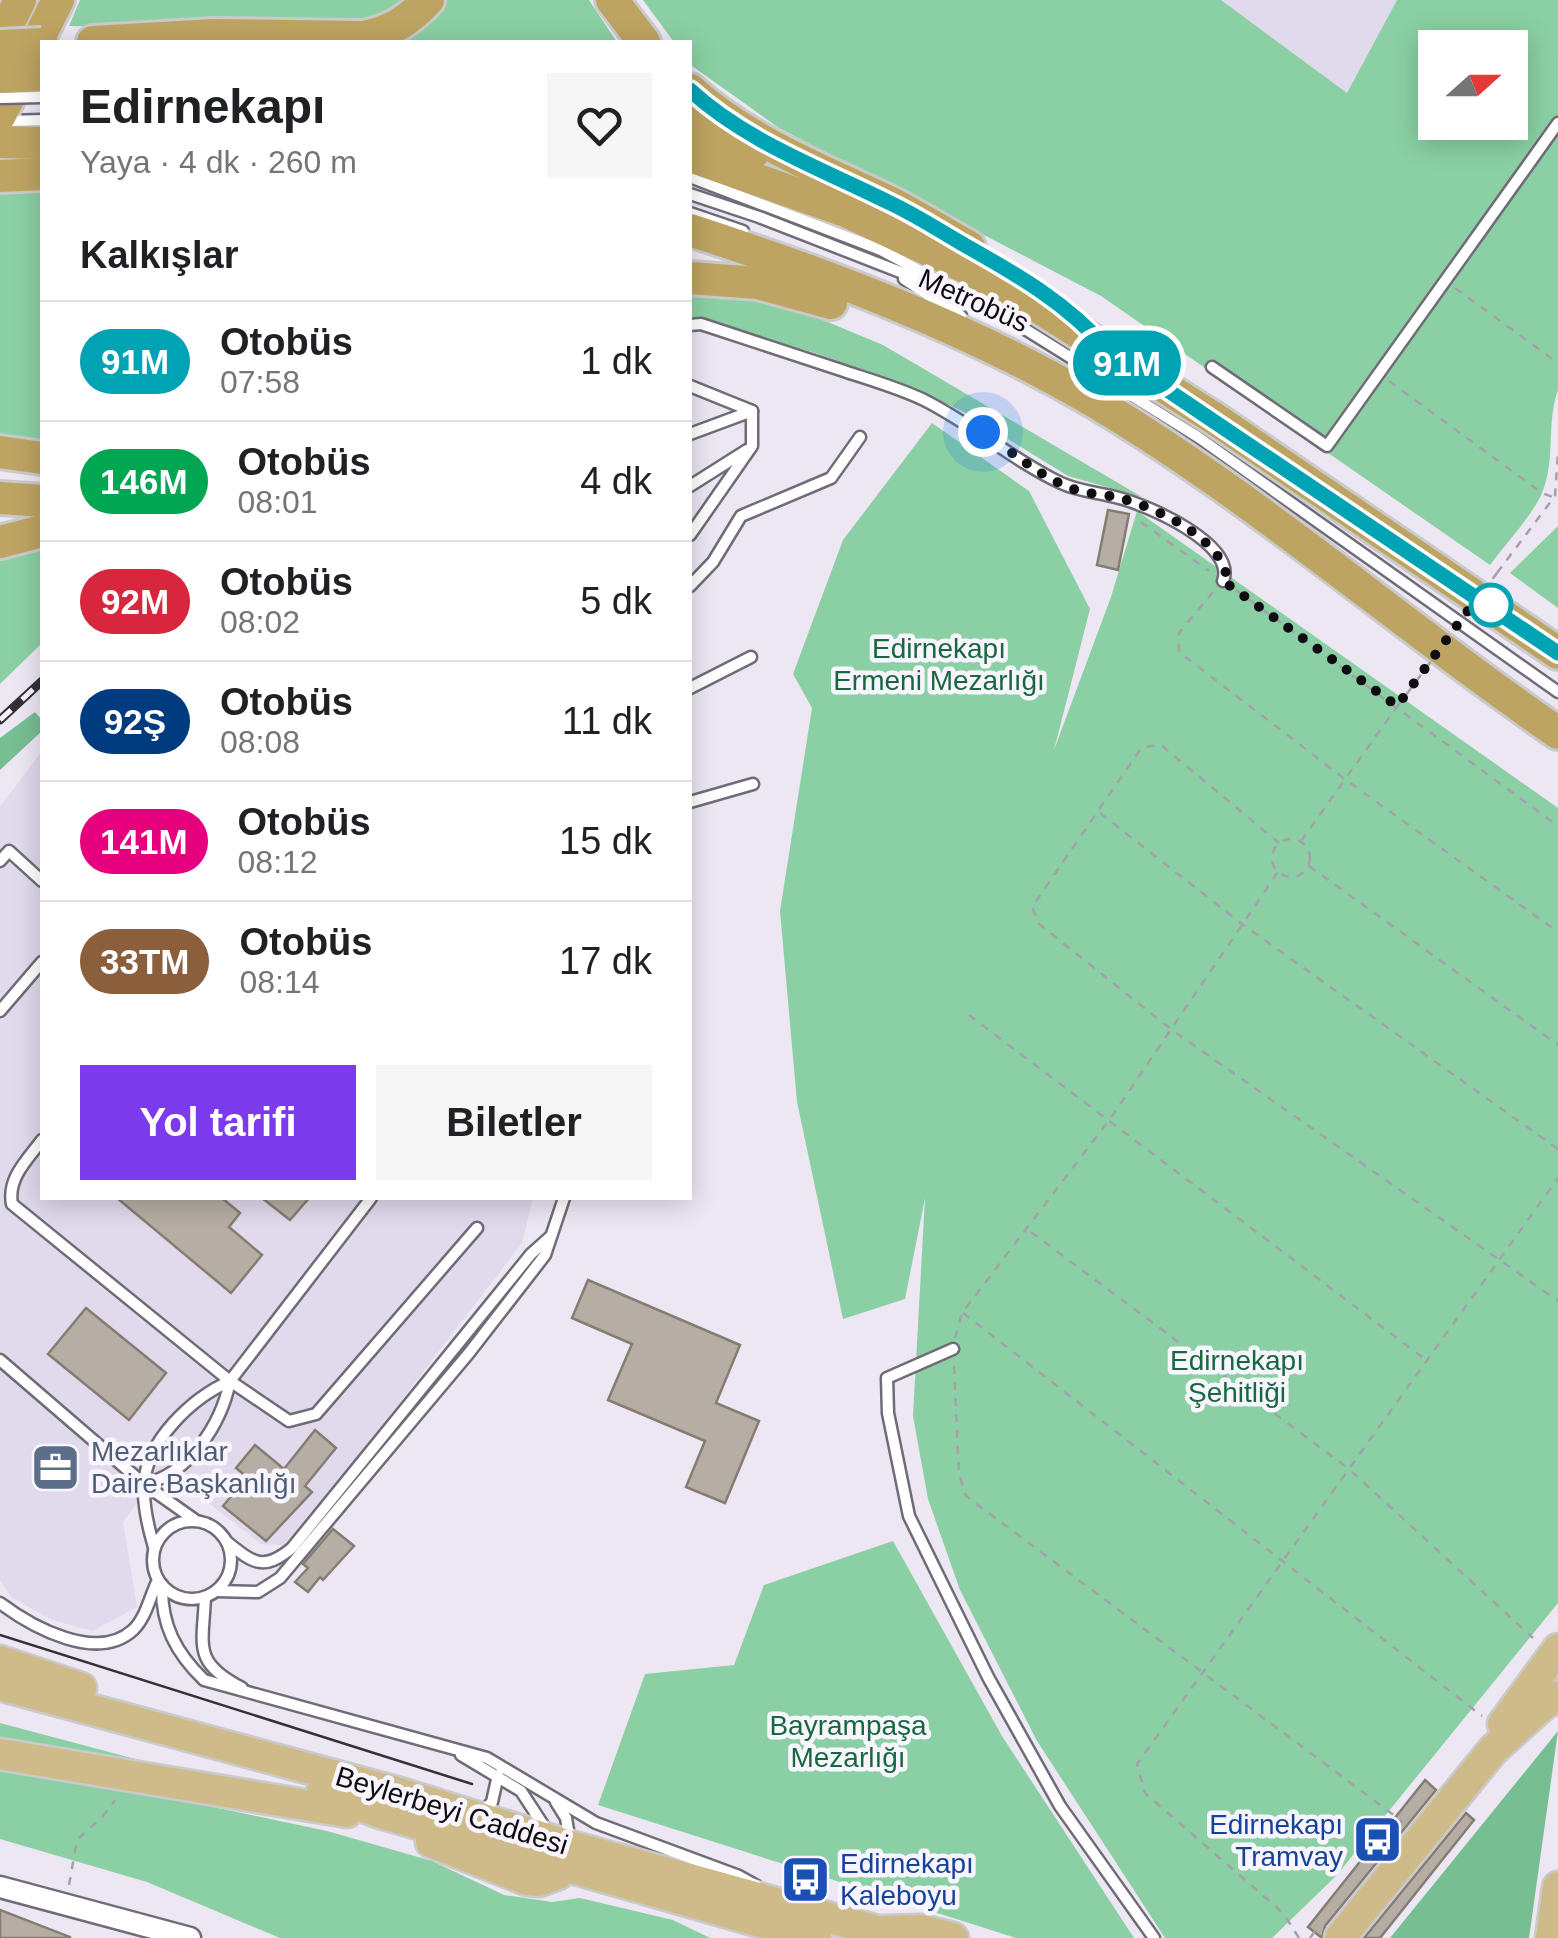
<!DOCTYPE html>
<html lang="tr">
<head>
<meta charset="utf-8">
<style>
	body { margin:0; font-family:Helvetica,sans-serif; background:#f6f6f6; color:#202124; height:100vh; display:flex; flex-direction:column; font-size:38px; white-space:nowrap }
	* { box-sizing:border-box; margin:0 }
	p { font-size:32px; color:#757577 }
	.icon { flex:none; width:55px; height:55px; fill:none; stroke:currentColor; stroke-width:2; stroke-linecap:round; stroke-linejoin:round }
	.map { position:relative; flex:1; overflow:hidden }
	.side { position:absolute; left:40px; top:40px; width:652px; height:1160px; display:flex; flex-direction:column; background:#fff; border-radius:0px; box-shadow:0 5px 25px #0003 }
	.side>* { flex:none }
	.badge { padding:0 20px; border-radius:32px; font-size:35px; line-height:65px }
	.needle { width:65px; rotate:69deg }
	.buttons { position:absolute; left:1418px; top:30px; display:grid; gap:20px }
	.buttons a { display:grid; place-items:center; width:110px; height:110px; border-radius:0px; background:#fff; box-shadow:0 5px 25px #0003; font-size:50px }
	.you { position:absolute; width:50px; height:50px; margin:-25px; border:8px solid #fff; border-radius:50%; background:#1a73e8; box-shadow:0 0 0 15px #1a73e833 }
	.map>.badge { position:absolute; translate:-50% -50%; box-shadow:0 0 0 5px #fff }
	h2 { padding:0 40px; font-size:38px; line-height:90px }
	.round { display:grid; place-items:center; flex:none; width:105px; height:105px; border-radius:0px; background:#f6f6f6 }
	.overview { display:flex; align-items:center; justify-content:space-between; height:170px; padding:0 40px }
	h1 { font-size:48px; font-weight:700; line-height:75px }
	.button { display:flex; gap:20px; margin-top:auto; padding:20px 40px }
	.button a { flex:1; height:115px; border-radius:0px; background:#7c3aed; color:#fff; font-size:40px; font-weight:700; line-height:115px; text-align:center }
	.button a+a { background:#f6f6f6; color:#202124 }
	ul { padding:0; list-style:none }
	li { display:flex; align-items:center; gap:30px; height:120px; padding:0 40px; border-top:2px solid #e0e0e0 }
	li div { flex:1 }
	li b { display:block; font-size:38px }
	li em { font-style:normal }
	li .badge { min-width:110px; font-weight:700; text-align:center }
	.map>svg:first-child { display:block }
	.built { fill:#e1d9ec }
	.green { fill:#8bd0a4; fill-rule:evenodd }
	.forest { fill:#77be92 }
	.building { fill:#b6aea4; stroke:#847d73; stroke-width:2.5 }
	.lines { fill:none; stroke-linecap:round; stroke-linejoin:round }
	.service-casing { stroke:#706c77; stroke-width:15 }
	.minor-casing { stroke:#706c77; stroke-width:25 }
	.primary-casing { stroke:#cacacb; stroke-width:35 }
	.trunk-casing { stroke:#cacacb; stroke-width:38 }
	.path { stroke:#a5a1ab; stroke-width:2.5; stroke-dasharray:8 8; stroke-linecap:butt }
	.service { stroke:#fff; stroke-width:10 }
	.minor { stroke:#fff; stroke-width:20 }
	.primary { stroke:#cebb89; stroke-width:30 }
	.trunk { stroke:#bea462; stroke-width:32 }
	.tram { stroke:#333036; stroke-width:2.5 }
	.rail-casing { stroke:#333036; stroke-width:9 }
	.rail { stroke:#f8f5fe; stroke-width:5; stroke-dasharray:15; stroke-linecap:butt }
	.service-bridge-casing { stroke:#706c77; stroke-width:15; stroke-linecap:butt }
	.trunk-bridge-casing { stroke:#cacacb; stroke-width:38; stroke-linecap:butt }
	.path-bridge { stroke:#a5a1ab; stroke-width:2.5; stroke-dasharray:8 8; stroke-linecap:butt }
	.service-bridge { stroke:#fff; stroke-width:10 }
	.trunk-bridge { stroke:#bea462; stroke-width:32 }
	.line-casing { stroke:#fff; stroke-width:22 }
	.line { stroke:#00a3b4; stroke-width:15 }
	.walk { stroke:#0f0d11; stroke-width:10; stroke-dasharray:0 18 }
	.stop-dot { fill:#fff; stroke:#00a3b4; stroke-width:5 }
	.labels { text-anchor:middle; stroke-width:9; stroke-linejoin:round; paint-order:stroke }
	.street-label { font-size:28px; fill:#0f0d11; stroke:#f8f5fe }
	.park-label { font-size:28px; fill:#17683f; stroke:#f8f5fe }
	.service-label { font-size:28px; fill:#4e5e75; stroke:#f8f5fe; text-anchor:start }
	.transit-label { font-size:28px; fill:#164399; stroke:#f8f5fe; text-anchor:end }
</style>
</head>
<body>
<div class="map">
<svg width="1558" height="1938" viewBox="0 0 1558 1938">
	<rect width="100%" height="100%" fill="#ece7f3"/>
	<g class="built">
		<polygon points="1221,0 1397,0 1348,94"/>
		<polygon points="42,751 42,1198 533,1198 522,1243 293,1541 281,1545 261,1544 163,1467 123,1522 137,1607 93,1631 52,1620 11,1597 0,1581 0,807"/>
	</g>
	<g class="green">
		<polygon points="80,0 416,0 356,31 69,26"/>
		<polygon points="446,0 589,0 617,42 400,42 430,22"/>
		<path d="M643,0H1221L1347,93L1397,0H1558V390C1546,423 1556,460 1542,493C1532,516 1505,544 1490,565L1101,296L779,128L692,66L690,42H674ZM1435,48H1510V122H1435Z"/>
		<polygon points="42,189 42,446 0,440 0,191"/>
		<polygon points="732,294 811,315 883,345 1142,497 1068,476 964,412 904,384 815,353 690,316 690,296"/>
		<polygon points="932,423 1029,491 1090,609 1054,750 1111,597 1137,511 1558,808 1558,1603 1336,1876 1272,1938 1165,1938 1037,1741 960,1590 928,1499 913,1416 925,1198 905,1299 843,1319 797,1102 780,911 812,708 793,674 843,540"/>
		<polygon points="1558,526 1558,608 1510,573"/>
		<polygon points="42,549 42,643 0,684 0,561"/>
		<polygon points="893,1541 1002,1736 1134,1938 1016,1938 598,1805 645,1674 734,1665 764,1585"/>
		<polygon points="0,1723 173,1769 0,1741"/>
		<polygon points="0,1769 123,1788 327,1831 432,1861 504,1895 552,1902 580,1898 673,1920 710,1938 280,1938 147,1882 0,1839"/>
	</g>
	<g class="forest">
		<polygon points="35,712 42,720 42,731 0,770 0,738"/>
		<polygon points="1558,1731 1529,1938 1390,1938"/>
	</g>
	<g class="building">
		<polygon points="1108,510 1129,514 1118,570 1097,565"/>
		<polygon points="117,1198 222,1198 240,1213 229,1227 262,1255 231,1293"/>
		<polygon points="262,1198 309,1198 290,1220"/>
		<polygon points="588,1280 740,1345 716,1403 759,1421 725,1503 686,1487 705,1441 608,1400 632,1344 572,1318"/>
		<polygon points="86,1308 166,1373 129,1420 48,1354"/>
		<polygon points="315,1430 336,1448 305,1486 312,1492 266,1541 223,1506 247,1477 236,1468 255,1445 284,1469"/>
		<polygon points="333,1529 354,1546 323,1580 320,1577 308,1592 295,1582 308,1568 303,1564"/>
		<polygon points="1425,1780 1436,1790 1325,1926 1322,1938 1308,1927"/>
		<polygon points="1466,1813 1474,1820 1380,1938 1364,1938"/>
		<polygon points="0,1910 70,1937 70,1938 0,1938"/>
	</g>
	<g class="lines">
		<defs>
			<g id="service">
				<polyline points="6,121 42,120"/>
				<polyline points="690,177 881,250 1009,319 1198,437 1558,692"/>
				<polyline points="690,194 759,217 944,289"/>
				<polyline points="690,213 743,231"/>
				<polyline points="904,279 961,316"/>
				<path d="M690,325L701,324C746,339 792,354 838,369C867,379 897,387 924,400C972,424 1014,461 1061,483C1080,492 1099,492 1119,498C1147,505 1237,544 1223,581"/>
				<polyline points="1212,367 1327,446 1558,123"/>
				<polyline points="690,386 752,411"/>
				<polyline points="690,434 752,411"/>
				<polyline points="690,486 747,450"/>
				<polyline points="690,535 752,446 752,411"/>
				<polyline points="690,586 713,562 741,516 831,478 860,437"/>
				<polyline points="690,688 751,657"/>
				<polyline points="690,802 753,784"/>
				<polyline points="0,861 9,851 42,881"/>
				<polyline points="0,1011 42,962"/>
				<path d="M42,1140C28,1159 7,1178 12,1204L230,1381L289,1421L316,1414L477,1228"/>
				<polyline points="953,1349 887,1378 888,1413 909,1516 988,1677 1060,1806 1154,1938"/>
				<polyline points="0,1360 144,1484 195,1520"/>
				<path d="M144,1484C189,1474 221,1425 230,1381L371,1198"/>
				<circle cx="192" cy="1560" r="39"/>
				<path d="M227,1542C254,1564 264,1571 292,1548L531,1254L550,1237"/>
				<path d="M154,1547C148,1527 143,1506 144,1485C146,1441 192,1398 230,1381"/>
				<path d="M162,1585C161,1625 176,1653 204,1680L487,1758L596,1823L739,1876L757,1886"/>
				<polyline points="216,1591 258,1592 280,1578 469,1353 545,1255 564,1198"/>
				<path d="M205,1597C203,1646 192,1662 242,1688"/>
				<path d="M0,1603C32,1627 97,1663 133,1630C146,1618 150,1596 158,1580"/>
				<polyline points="461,1755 521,1791 547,1831"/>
				<polyline points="556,1802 566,1818 570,1842"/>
				<polyline points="481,1814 492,1802 498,1775"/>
			</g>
			<polyline id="minor" points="0,1887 190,1938"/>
			<g id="primary">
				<polyline points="0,1661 81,1688"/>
				<polyline points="0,1685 403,1794 570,1846 903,1938"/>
				<polyline points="1503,1724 1558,1649"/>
				<polyline points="0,1754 347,1812"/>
				<polyline points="322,1791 377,1812 816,1938"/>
				<polyline points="431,1842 527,1880 539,1881 558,1874 568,1854"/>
				<polyline points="885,1931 921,1930 953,1938"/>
				<polyline points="1340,1938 1493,1750 1544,1704 1558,1696"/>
				<polyline points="1551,1938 1558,1887"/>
			</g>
			<g id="trunk">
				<polyline points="612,0 644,42"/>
				<polyline points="0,41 20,0"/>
				<path d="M93,42L214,35L362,37C390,33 409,20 428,0"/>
				<path d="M690,90C747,141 819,169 887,201C915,215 942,232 969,247"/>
				<polyline points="0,115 58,0"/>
				<polyline points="690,129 753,153"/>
				<polyline points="0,142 42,143"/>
				<polyline points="690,156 848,212 967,268 1032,303 1215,419 1558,653"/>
				<polyline points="0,176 42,174"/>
				<path d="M690,230C829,275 969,328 1095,402C1258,499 1402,626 1558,733"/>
				<polyline points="690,278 758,283 831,303"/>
				<polyline points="0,452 42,458"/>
				<polyline points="0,498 42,501"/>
				<polyline points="0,542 42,531"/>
			</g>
		</defs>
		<use href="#service" class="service-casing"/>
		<use href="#minor" class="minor-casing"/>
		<use href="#primary" class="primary-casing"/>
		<use href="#trunk" class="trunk-casing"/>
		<g class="path">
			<polyline points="1455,288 1558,363"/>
			<polyline points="1389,381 1542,493 1558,499"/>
			<polyline points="1141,522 1209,571"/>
			<polyline points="1497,573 1555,496 1558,453"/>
			<polyline points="1236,590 1558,826"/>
			<polyline points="1213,592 1179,633 1179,652 1346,780 1558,932"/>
			<polyline points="1100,813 1242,924 1558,1149"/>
			<circle cx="1291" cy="858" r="19"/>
			<polyline points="1301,841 1396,708"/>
			<polyline points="1279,843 1161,745 1142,747 1032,907 1039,924 1172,1030 1558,1301"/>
			<polyline points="1309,866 1558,1045"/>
			<polyline points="969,1015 1426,1360"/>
			<polyline points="1031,1232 1349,1469 1533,1638"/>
			<polyline points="963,1313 1482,1716"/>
			<polyline points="955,1338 962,1313 1110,1119 1278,872"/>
			<polyline points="954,1366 959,1474 966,1496 1403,1822"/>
			<polyline points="69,1885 77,1840 103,1816 115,1800"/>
			<polyline points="1299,1938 1283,1913 1145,1793 1137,1764 1558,1178"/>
			<polyline points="1310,1938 1316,1930"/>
		</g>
		<use href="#service" class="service"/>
		<use href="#minor" class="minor"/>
		<use href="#primary" class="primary"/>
		<use href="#trunk" class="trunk"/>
		<polyline class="tram" points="0,1635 472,1784"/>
		<defs>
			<polyline id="rail" points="0,720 42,681"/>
		</defs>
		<use href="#rail" class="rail-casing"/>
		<use href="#rail" class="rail"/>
		<defs>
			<polyline id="service-bridge" points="0,98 42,97"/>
			<g id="trunk-bridge">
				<polyline points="0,46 42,44"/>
				<polyline points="0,77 42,75"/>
			</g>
		</defs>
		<use href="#service-bridge" class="service-bridge-casing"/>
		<use href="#trunk-bridge" class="trunk-bridge-casing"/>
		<polyline class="path-bridge" points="1397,707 1497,573"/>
		<use href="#service-bridge" class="service-bridge"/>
		<use href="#trunk-bridge" class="trunk-bridge"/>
	</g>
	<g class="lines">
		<defs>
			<path id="line" d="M690,90C747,142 820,168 888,202C914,214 937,229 961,243C1016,274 1066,302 1108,350L1558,653"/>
		</defs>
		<use href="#line" class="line-casing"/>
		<use href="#line" class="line"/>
		<path class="walk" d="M983,432C1012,452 1043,479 1076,490C1088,494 1102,494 1115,497C1151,505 1218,536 1226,574L1223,581L1397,706L1476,600L1491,605"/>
	</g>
	<defs>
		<symbol id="office-square" viewBox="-11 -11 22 22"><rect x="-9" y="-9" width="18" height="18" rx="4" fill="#5c6f8a" stroke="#f8f5fe"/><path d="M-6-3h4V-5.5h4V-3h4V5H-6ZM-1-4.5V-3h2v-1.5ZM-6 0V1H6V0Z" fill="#fff"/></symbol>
		<symbol id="bus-square" viewBox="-11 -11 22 22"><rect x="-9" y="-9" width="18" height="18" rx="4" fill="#1a4fb4" stroke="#f8f5fe"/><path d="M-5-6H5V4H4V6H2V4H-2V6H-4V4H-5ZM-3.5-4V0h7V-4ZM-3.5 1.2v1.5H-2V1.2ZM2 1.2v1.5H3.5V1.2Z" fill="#fff"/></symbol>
	</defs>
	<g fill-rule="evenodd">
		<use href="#office-square" x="28" y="1440" width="55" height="55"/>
		<use href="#bus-square" x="1350" y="1812" width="55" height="55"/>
		<use href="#bus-square" x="778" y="1852" width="55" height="55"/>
	</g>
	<circle class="stop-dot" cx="1491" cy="605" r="20"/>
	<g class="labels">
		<g class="street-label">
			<text transform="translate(974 300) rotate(24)" y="10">Metrobüs</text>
			<text transform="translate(452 1810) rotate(17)" y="10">Beylerbeyi Caddesi</text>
		</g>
		<g class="park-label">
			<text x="939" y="658">Edirnekapı<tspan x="939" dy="32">Ermeni Mezarlığı</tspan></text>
			<text x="1237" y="1370">Edirnekapı<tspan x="1237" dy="32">Şehitliği</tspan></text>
			<text x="848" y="1735">Bayrampaşa<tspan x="848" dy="32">Mezarlığı</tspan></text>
		</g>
		<g class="service-label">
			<text x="91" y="1461">Mezarlıklar<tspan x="91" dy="32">Daire Başkanlığı</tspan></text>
		</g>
		<g class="transit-label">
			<text x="1343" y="1834">Edirnekapı<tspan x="1343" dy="32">Tramvay</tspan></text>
			<text x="840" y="1873" text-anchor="start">Edirnekapı<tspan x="840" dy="32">Kaleboyu</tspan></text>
		</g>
	</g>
</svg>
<div class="buttons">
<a><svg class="needle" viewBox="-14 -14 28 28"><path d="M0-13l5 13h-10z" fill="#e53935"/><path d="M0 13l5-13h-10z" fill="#757577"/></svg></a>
</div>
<div class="you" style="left:983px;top:432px"></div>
<b class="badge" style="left:1127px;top:363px;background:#00a3b4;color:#fff">91M</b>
<section class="side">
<div class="overview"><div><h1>Edirnekapı</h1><p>Yaya · 4 dk · 260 m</p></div><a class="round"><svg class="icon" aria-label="heart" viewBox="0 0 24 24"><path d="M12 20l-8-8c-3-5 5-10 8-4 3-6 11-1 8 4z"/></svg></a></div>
<h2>Kalkışlar</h2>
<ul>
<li><span class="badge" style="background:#00a3b4;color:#fff">91M</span><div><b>Otobüs</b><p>07:58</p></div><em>1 dk</em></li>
<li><span class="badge" style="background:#00a651;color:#fff">146M</span><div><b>Otobüs</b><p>08:01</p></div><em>4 dk</em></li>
<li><span class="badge" style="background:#d7263d;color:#fff">92M</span><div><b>Otobüs</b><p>08:02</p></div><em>5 dk</em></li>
<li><span class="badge" style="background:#003b80;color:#fff">92Ş</span><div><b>Otobüs</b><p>08:08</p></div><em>11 dk</em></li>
<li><span class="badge" style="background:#e6007e;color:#fff">141M</span><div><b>Otobüs</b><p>08:12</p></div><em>15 dk</em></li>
<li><span class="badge" style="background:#8b5e3c;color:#fff">33TM</span><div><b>Otobüs</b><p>08:14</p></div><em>17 dk</em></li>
</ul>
<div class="button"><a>Yol tarifi</a><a>Biletler</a></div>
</section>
</div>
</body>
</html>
